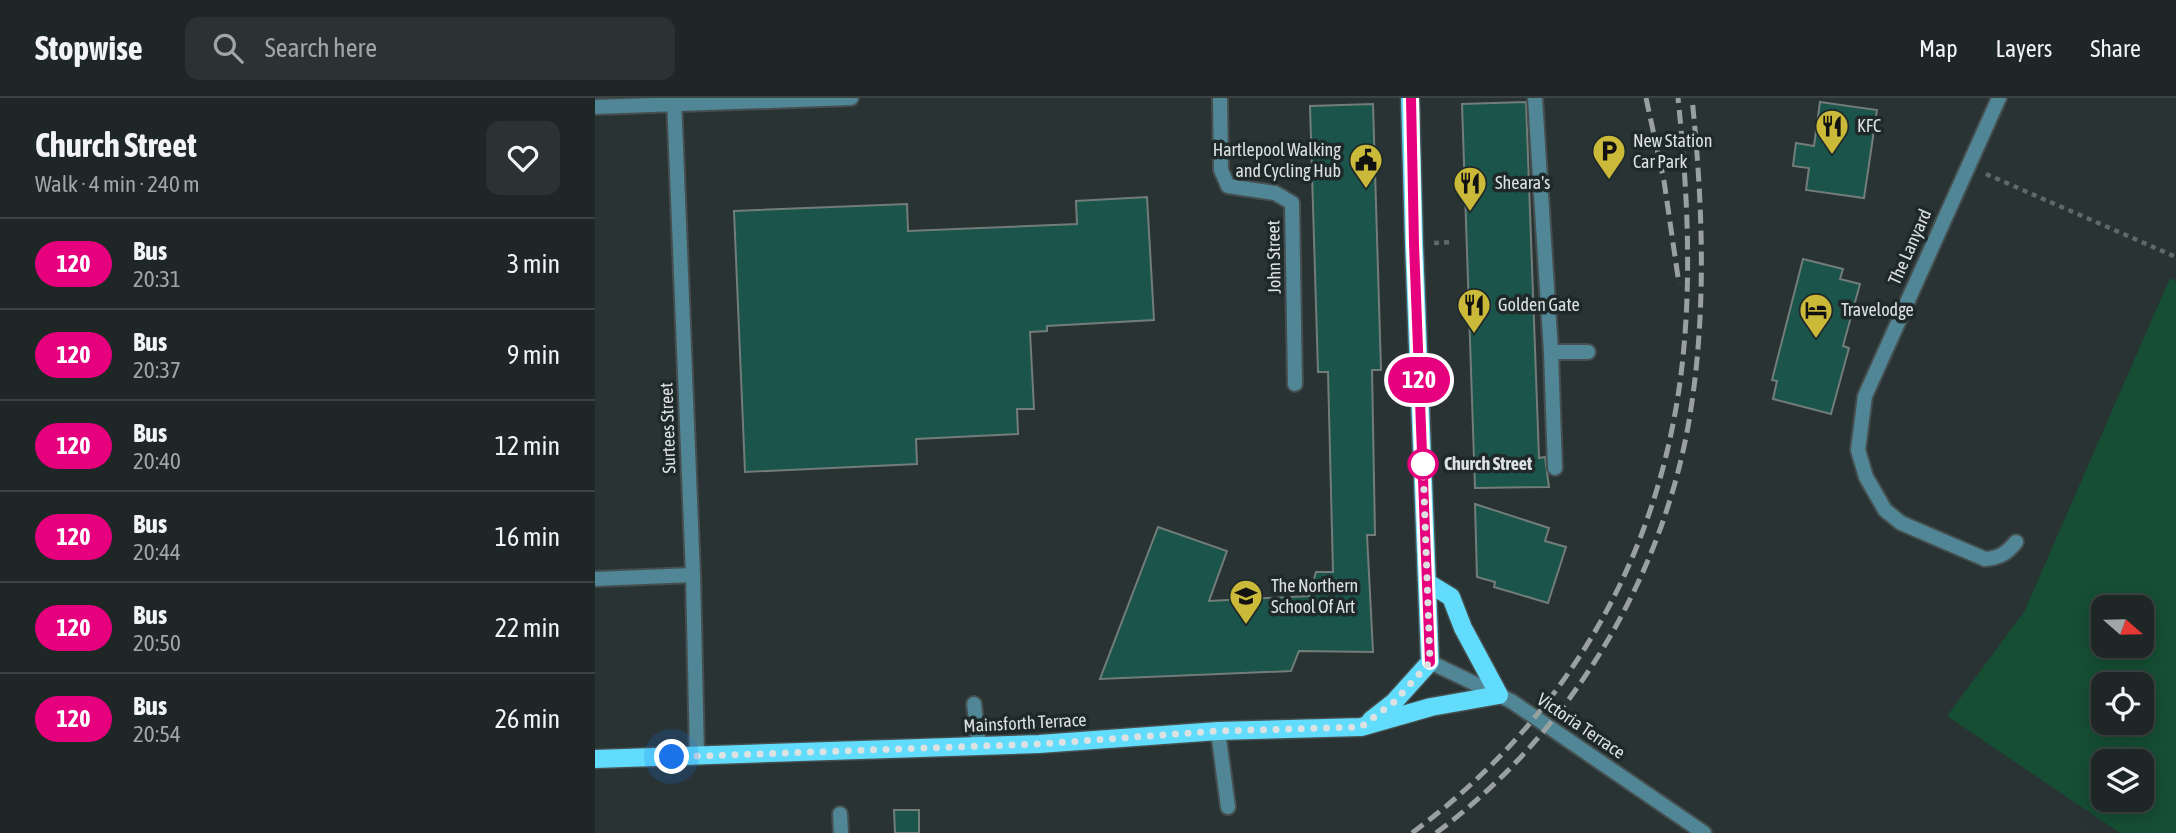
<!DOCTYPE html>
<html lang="en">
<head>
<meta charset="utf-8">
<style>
	body { margin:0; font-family:"Asap Condensed",sans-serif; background:#2c3232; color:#f1f3f6; height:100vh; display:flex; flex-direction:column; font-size:26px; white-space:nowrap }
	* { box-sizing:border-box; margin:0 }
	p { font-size:23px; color:#a1a5a7 }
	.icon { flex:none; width:38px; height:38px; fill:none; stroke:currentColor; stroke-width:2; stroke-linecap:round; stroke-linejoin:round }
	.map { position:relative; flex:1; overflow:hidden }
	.side { display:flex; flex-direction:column; background:#1f2626; width:595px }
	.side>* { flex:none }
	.badge { padding:0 14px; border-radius:23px; font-size:24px; line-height:46px }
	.needle { width:46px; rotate:110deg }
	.fabs { position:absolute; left:1496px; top:497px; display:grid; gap:14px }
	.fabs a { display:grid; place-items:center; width:63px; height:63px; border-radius:14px; background:#1f2626; box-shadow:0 4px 18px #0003,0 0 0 2px #3c4343; font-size:35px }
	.you { position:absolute; width:35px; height:35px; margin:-18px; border:5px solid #fff; border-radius:50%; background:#1a73e8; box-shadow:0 0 0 10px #1a73e833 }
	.map>.badge { position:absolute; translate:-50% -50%; box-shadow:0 0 0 4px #fff }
	.round { display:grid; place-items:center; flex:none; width:74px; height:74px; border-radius:14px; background:#2c3232 }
	.head { display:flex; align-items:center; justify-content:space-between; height:119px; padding:0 35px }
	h1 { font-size:33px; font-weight:700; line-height:52px }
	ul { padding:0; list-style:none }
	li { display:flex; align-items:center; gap:21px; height:91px; padding:0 35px; border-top:2px solid #3c4343 }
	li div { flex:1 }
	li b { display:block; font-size:26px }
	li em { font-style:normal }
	li .badge { min-width:77px; font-weight:700; text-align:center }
	header { display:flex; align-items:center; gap:42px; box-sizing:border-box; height:98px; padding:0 35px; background:#1f2626; border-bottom:2px solid #3c4343 }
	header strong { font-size:33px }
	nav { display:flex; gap:38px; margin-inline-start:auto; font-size:24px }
	.search { width:490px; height:63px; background:#2c3232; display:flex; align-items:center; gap:18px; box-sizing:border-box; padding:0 24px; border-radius:14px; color:#a1a5a7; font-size:26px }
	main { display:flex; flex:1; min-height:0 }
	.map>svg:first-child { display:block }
	.green { fill:#154e33; fill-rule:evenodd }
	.building { fill:#1a544a; stroke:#727d7a; stroke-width:2 }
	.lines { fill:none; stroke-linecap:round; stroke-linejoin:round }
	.lane-casing { stroke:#464f4f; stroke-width:18 }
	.street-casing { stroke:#464f4f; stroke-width:18 }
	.primary-casing { stroke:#464f4f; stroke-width:21 }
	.path { stroke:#606969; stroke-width:4.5; stroke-dasharray:5 5; stroke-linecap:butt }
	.lane { stroke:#508695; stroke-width:14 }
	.street { stroke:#508695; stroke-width:14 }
	.primary { stroke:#61dcfc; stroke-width:18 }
	.rail { stroke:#99a0a0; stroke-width:5; stroke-dasharray:14 7; stroke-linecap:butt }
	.line-casing { stroke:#fff; stroke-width:16 }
	.line { stroke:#e6007e; stroke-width:10 }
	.walk { stroke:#dce2e2; stroke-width:7; stroke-dasharray:0 12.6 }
	.stop-dot { fill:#fff; stroke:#e6007e; stroke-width:3.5 }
	.labels { text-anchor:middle; stroke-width:7; stroke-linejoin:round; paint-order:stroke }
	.poi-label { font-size:18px; fill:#dce2e2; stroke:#1f2929; text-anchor:start }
	.street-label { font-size:18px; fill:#dce2e2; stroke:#1f2929 }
	.stop-label { font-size:18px; font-weight:bold; fill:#dce2e2; stroke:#1f2929; text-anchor:start }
</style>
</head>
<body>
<header>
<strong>Stopwise</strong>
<div class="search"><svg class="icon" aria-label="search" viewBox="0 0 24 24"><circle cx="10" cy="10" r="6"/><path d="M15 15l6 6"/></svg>Search here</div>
<nav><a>Map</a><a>Layers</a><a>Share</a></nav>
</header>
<main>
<section class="side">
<div class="head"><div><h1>Church Street</h1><p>Walk · 4 min · 240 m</p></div><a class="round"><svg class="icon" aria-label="heart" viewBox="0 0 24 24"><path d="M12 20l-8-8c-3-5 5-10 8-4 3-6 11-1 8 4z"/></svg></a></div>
<ul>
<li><span class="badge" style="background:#e6007e;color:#fff">120</span><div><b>Bus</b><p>20:31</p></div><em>3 min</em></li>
<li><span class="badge" style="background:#e6007e;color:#fff">120</span><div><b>Bus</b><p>20:37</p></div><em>9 min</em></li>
<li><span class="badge" style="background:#e6007e;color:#fff">120</span><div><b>Bus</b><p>20:40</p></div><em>12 min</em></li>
<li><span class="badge" style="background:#e6007e;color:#fff">120</span><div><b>Bus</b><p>20:44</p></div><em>16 min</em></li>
<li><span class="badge" style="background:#e6007e;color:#fff">120</span><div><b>Bus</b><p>20:50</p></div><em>22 min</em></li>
<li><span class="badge" style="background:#e6007e;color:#fff">120</span><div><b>Bus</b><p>20:54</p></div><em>26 min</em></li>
</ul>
</section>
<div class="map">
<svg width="1581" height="735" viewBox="0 0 1581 735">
	<rect width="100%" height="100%" fill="#293333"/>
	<path class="green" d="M1575,180L1581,183V735H1525L1352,618L1429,514ZM1508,509H1547V548H1508ZM1508,586H1547V625H1508ZM1508,663H1547V702H1508Z"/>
	<g class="building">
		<polygon points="931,4 944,360 950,359 954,389 880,390 867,6"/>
		<polygon points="1225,4 1282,12 1269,100 1211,92 1214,70 1198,68 1201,45 1219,48"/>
		<polygon points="778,6 786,272 777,272 780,437 772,437 778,554 704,553 696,573 505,581 563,429 632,453 614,503 714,498 721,474 738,474 733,274 723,274 715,8"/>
		<polygon points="552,99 559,222 452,228 452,233 435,234 439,311 422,311 423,336 321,341 322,366 150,374 139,113 312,106 313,133 482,126 481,103"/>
		<polygon points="1208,161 1248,171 1245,181 1265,186 1248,248 1254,250 1236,316 1178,301 1182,283 1177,282"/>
		<polygon points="880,406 954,430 950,443 971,449 953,505 899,489 900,484 882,479"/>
		<polygon points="299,712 324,712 324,735 300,735"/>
	</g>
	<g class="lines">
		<defs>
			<g id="lane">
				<polyline points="940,0 956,254 960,370"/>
				<polyline points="956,254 993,254"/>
				<polyline points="379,606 384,648"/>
				<polyline points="623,633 633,709"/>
			</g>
			<g id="street">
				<polyline points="79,0 98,477 102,658"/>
				<polyline points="625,0 626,72 633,88 680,95 697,105 700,286"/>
				<path d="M1404,0L1270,298L1263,352L1271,379L1290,412L1306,425L1390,461C1405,460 1412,455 1421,444"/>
				<polyline points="0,9 256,0"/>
				<polyline points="0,481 98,477"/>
				<polyline points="835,564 916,603 1109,735"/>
				<polyline points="245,716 246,735"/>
			</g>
			<g id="primary">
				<polyline points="776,622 799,604 835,564 819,146 815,0"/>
				<polyline points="0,661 444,646 623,633 766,629 836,609 904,597 868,530 856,499 833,485"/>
			</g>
		</defs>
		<use href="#lane" class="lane-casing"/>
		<use href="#street" class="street-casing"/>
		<use href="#primary" class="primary-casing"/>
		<g class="path">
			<polyline points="1391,76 1581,159"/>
			<polyline points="839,145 859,144"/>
		</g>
		<use href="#lane" class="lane"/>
		<use href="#street" class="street"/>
		<use href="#primary" class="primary"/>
		<g class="rail">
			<polyline points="1051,0 1069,83 1084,186"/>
			<path d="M817,735C955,633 1047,491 1079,321C1099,216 1094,106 1083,0"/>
			<path d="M841,735C972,638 1066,485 1094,323C1112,216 1108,108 1097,0"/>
		</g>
	</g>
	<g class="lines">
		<defs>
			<polyline id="line" points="816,0 819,146 835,564"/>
		</defs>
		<use href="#line" class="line-casing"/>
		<use href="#line" class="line"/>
		<polyline class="walk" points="77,659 444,646 623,633 766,629 799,604 835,564 828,366"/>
	</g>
	<defs>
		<symbol id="restaurant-pin" viewBox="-11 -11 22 30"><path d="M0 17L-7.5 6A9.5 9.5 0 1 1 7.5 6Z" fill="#cbb939" stroke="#1f2929"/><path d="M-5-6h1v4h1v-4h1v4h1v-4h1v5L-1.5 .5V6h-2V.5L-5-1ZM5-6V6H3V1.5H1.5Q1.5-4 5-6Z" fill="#111"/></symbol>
		<symbol id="parking-pin" viewBox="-11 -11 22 30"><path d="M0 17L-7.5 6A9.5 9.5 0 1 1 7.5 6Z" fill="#cbb939" stroke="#1f2929"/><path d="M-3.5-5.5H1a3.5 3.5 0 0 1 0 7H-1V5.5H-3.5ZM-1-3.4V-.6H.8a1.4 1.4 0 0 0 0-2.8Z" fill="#111"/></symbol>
		<symbol id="civic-pin" viewBox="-11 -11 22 30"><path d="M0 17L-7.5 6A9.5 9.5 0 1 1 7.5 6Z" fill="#cbb939" stroke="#1f2929"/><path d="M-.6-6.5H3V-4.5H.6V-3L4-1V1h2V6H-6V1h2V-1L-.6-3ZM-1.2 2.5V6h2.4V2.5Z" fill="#111"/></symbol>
		<symbol id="hotel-pin" viewBox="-11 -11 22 30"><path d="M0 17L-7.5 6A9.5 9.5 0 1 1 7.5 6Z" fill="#cbb939" stroke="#1f2929"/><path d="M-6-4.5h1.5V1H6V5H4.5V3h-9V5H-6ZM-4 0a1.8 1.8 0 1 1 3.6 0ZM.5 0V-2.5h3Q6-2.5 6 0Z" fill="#111"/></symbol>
		<symbol id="university-pin" viewBox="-11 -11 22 30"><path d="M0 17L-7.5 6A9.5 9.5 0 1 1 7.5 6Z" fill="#cbb939" stroke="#1f2929"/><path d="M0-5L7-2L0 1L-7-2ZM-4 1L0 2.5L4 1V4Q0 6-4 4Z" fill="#111"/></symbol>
	</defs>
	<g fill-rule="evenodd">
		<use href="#restaurant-pin" x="1218" y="9" width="38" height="52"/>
		<use href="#parking-pin" x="995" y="34" width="38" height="52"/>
		<use href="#civic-pin" x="752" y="43" width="38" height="52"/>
		<use href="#restaurant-pin" x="856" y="66" width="38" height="52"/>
		<use href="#restaurant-pin" x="860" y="188" width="38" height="52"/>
		<use href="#hotel-pin" x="1202" y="193" width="38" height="52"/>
		<use href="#university-pin" x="632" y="479" width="38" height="52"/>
	</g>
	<circle class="stop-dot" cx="828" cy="366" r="14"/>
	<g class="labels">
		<g class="poi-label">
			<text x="1262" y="34">KFC</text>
			<text x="1038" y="49">New Station<tspan x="1038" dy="21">Car Park</tspan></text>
			<text x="746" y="58" text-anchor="end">Hartlepool Walking<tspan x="746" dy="21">and Cycling Hub</tspan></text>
			<text x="900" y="91">Sheara's</text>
			<text x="903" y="213">Golden Gate</text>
			<text x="1246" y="218">Travelodge</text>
			<text x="676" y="494">The Northern<tspan x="676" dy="21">School Of Art</tspan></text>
		</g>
		<g class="street-label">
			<text transform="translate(1315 149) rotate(-66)" y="6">The Lanyard</text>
			<text transform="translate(679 159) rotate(-91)" y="6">John Street</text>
			<text transform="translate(73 330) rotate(-92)" y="6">Surtees Street</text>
			<text transform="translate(430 625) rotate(-3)" y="6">Mainsforth Terrace</text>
			<text transform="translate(986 628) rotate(34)" y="6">Victoria Terrace</text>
		</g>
		<g class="stop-label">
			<text x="849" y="372">Church Street</text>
		</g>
	</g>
</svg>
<div class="fabs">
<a><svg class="needle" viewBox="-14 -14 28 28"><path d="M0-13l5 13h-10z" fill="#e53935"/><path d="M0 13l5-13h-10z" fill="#a1a5a7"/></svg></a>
<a><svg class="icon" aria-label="locate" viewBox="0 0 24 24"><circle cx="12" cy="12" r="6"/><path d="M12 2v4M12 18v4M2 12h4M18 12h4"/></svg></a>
<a><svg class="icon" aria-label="layers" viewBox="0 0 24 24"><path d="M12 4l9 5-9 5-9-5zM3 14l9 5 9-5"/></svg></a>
</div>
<div class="you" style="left:77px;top:659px"></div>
<b class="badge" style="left:824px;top:282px;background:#e6007e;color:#fff">120</b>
</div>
</main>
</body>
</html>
